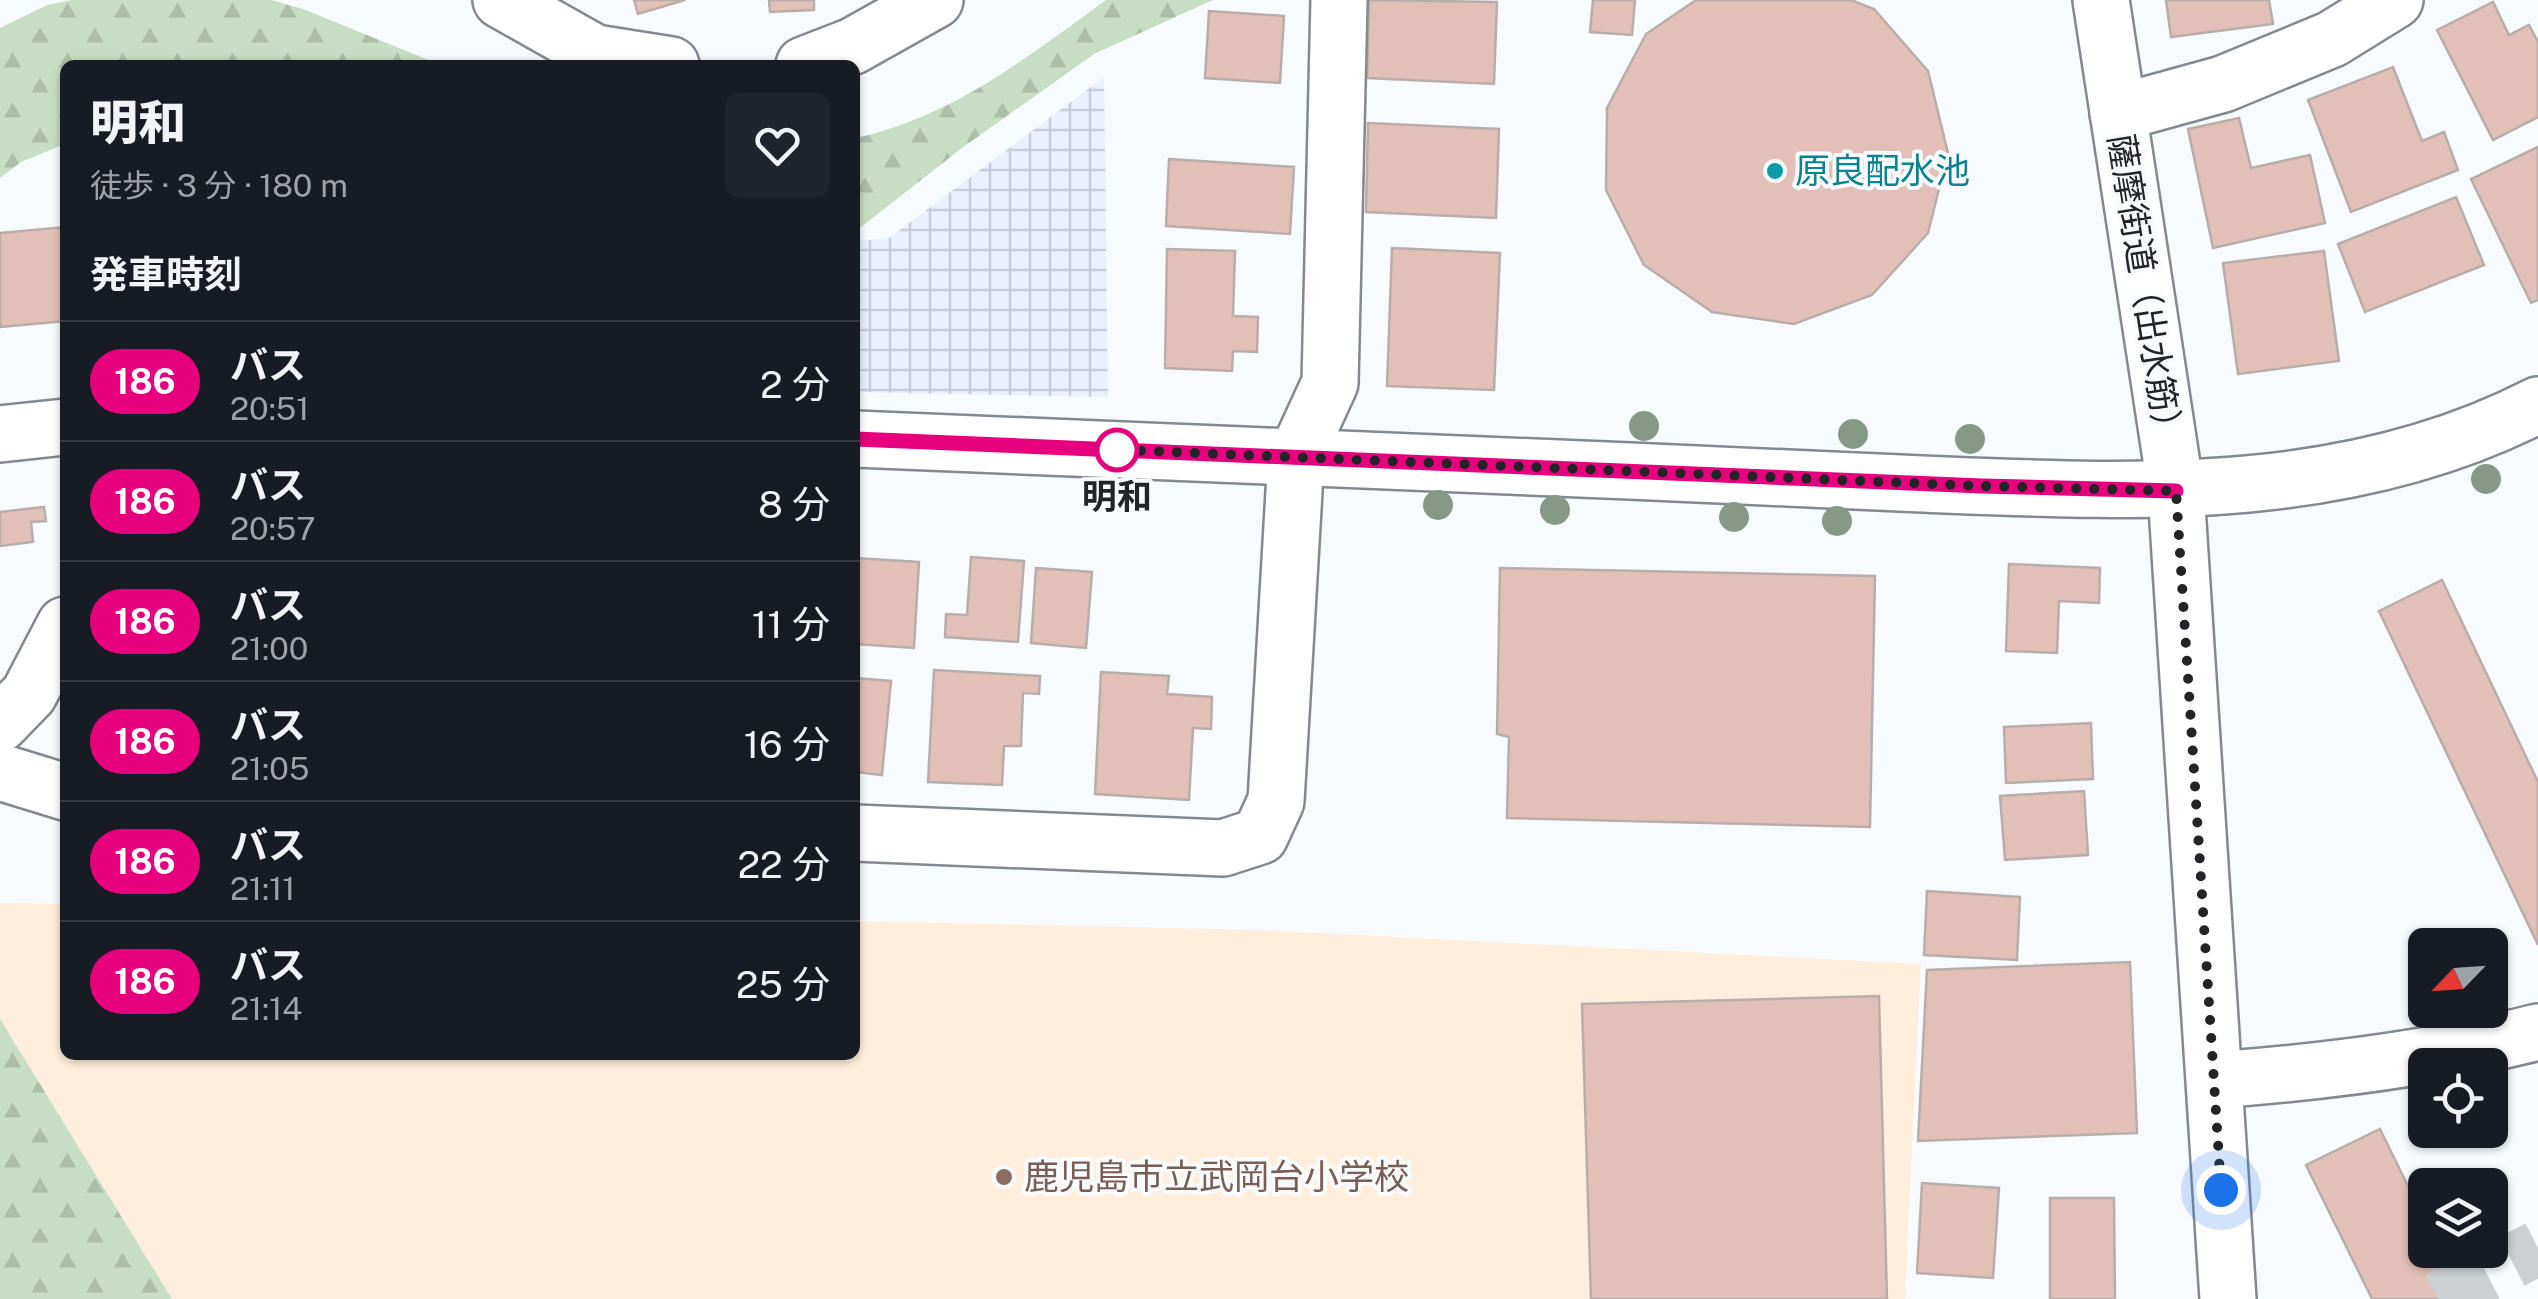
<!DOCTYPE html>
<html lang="ja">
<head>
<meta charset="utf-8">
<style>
	body { margin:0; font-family:"Public Sans","Noto Sans JP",sans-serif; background:#20242c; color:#f1f3f6; height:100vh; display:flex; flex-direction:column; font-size:38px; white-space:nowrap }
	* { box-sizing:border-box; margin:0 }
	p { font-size:32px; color:#9ea1a6 }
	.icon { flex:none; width:55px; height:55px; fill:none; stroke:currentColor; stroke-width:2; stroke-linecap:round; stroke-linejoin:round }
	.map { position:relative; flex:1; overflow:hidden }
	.sheet { position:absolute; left:60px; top:60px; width:800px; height:1000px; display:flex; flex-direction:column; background:#171b24; border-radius:15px; box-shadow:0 2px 8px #0004 }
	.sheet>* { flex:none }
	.badge { padding:0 20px; border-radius:32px; font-size:35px; line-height:65px }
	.needle { width:65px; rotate:245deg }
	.controls { position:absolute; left:2408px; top:928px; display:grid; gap:20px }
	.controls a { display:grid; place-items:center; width:100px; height:100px; border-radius:15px; background:#171b24; box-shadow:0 2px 8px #0004; font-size:50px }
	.you { position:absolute; width:50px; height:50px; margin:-25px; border:8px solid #fff; border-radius:50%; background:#1a73e8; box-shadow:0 0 0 15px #1a73e833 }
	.map>.badge { position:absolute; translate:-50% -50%; box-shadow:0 0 0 5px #fff }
	h2 { padding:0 30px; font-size:38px; line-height:90px }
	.round { display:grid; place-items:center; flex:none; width:105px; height:105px; border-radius:15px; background:#20242c }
	.summary { display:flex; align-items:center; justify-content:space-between; height:170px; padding:0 30px }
	h1 { font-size:48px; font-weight:800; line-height:75px }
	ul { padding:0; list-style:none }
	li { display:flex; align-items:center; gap:30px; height:120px; padding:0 30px; border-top:2px solid #363941 }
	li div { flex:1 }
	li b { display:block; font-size:38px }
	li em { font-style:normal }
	li .badge { min-width:110px; font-weight:700; text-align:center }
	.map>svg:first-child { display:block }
	.industrial { fill:url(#industrial-grid) }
	.education { fill:#feeedb }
	.forest { fill:url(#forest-firs) }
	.building { fill:#e3c0b7; stroke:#b8adaa; stroke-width:2.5 }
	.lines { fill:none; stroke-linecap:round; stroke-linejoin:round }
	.motorway-tunnel { stroke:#cdd0d3; stroke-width:55; stroke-dasharray:55 28; stroke-linecap:butt }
	.minor-casing { stroke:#838990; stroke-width:60 }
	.tertiary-casing { stroke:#838990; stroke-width:60 }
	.minor { stroke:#fff; stroke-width:55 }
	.tertiary { stroke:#fff; stroke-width:55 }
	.tree { fill:#869986 }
	.line-casing { stroke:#fff; stroke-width:22 }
	.line { stroke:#e6007e; stroke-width:15 }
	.walk { stroke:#222427; stroke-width:10; stroke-dasharray:0 18 }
	.culture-dot { fill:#0f9aa8; stroke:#f8fbfe; stroke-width:4 }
	.stop-dot { fill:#fff; stroke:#e6007e; stroke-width:5 }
	.education-dot { fill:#8d6e63; stroke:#f8fbfe; stroke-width:4 }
	.labels { text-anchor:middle; stroke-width:8; stroke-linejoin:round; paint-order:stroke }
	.culture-label { font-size:35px; fill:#0d838f; stroke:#f8fbfe; text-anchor:start }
	.street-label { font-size:35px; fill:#222427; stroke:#f8fbfe }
	.stop-label { font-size:35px; font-weight:bold; fill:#222427; stroke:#f8fbfe }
	.education-label { font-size:35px; fill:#785e54; stroke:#f8fbfe; text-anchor:start }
</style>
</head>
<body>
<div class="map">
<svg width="2538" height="1299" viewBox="0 0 2538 1299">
	<defs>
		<pattern id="industrial-grid" width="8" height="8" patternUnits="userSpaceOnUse" patternTransform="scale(2.5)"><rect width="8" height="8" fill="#e8f1fd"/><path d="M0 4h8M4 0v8" fill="none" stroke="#c7ced9"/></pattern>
		<pattern id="forest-firs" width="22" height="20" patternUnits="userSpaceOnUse" patternTransform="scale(2.5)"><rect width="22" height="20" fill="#c8dec4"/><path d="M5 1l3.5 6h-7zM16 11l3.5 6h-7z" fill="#acbea8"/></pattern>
	</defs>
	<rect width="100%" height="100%" fill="#f8fbfe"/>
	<polygon class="industrial" points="1104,77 1108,397 855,392 855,241 889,238"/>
	<polygon class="education" points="0,903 65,904 65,1055 855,1055 855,921 1261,930 1921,964 1905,1299 172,1299 0,1019"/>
	<g class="forest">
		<polygon points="72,0 271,0 303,9 441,65 65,65 65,144 21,162 0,178 0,28 47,5"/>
		<path d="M1106,0H1213L1094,54L962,148L861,227H855V138C953,117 1027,57 1106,0Z"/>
		<polygon points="0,1019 172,1299 0,1299"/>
	</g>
	<g class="building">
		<polygon points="634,0 685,0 638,14"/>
		<polygon points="769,0 814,0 814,10 770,12"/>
		<polygon points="1369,0 1497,2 1494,84 1367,78"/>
		<polygon points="1593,0 1635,0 1632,35 1590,32"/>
		<polygon points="1696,0 1851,0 1874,9 1928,71 1948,153 1928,233 1872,295 1794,324 1712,312 1644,265 1606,190 1607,108 1646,34"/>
		<polygon points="2166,0 2269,0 2273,24 2171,37"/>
		<polygon points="2493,2 2509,35 2529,25 2538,42 2538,117 2493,140 2437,30"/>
		<polygon points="1209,11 1284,16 1280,83 1205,78"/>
		<polygon points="2393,67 2422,141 2444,132 2458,170 2351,212 2308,100"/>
		<polygon points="2239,118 2251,168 2310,155 2325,223 2213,248 2188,129"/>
		<polygon points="1368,123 1499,129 1496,218 1366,212"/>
		<polygon points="2538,147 2538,300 2531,303 2471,179"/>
		<polygon points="1169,159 1294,167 1290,234 1166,226"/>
		<polygon points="2456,197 2484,265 2365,312 2338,244"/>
		<polygon points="65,227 65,321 0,327 0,233"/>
		<polygon points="1392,248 1500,253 1494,390 1387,386"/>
		<polygon points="1167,249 1235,251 1233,316 1258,317 1257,352 1233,351 1232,371 1165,368"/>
		<polygon points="2324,251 2339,361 2238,374 2223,263"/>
		<polygon points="44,507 46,521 31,522 33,542 0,546 0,512"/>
		<polygon points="971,557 1024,561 1018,642 945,637 946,614 967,615"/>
		<polygon points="855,558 919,562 914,648 855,644"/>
		<polygon points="2009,564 2100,568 2099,603 2059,601 2057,653 2006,651"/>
		<polygon points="1036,568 1092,572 1086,648 1031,643"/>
		<polygon points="1500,568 1875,576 1870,827 1507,818 1509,737 1497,734"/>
		<polygon points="2442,580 2538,782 2538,945 2379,611"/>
		<polygon points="934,670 1040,676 1039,694 1023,693 1021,746 1004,746 1002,785 928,782"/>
		<polygon points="1101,672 1169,676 1167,694 1212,697 1211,729 1193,728 1189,800 1095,794"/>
		<polygon points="855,678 891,681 882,775 855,772"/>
		<polygon points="2091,723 2093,779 2006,783 2004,727"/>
		<polygon points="2084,791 2088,855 2005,860 2000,796"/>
		<polygon points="1927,891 2020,897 2017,960 1924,955"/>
		<polygon points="2130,962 2137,1133 1918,1141 1927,970"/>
		<polygon points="1879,996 1887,1299 1591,1299 1582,1004"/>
		<polygon points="2380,1129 2425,1221 2425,1250 2439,1250 2464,1299 2372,1299 2306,1165"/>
		<polygon points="1922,1183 1999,1188 1993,1278 1917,1273"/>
		<polygon points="2050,1198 2114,1198 2115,1299 2050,1299"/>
	</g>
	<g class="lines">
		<polyline class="motorway-tunnel" points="2438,1299 2538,1248"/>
		<defs>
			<g id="minor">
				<polyline points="501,0 595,53 671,65"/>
				<polyline points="804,65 853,46 935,0"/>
				<polyline points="2118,113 2223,84 2332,39 2395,0"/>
				<polyline points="0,724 29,694 65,625"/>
				<polyline points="0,772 65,792"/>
				<polyline points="855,833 1223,848 1260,836 1276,801 1296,457 1330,383 1339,0"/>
				<path d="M2215,1080C2323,1072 2432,1059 2538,1032"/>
			</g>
			<g id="tertiary">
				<polyline points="2101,0 2176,491 2228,1299"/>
				<polyline points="0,434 65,427"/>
				<path d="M855,439C1113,450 1372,460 1630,471C1735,476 1840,480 1945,485C2148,493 2351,501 2538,405"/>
			</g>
		</defs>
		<use href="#minor" class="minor-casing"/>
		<use href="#tertiary" class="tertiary-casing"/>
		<use href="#minor" class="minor"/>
		<use href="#tertiary" class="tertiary"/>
	</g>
	<g class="tree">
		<circle cx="1644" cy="426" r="15"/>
		<circle cx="1853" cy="434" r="15"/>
		<circle cx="1970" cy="439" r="15"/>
		<circle cx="2486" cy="479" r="15"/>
		<circle cx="1438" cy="505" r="15"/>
		<circle cx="1555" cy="510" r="15"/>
		<circle cx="1734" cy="517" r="15"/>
		<circle cx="1837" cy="521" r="15"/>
	</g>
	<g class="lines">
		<defs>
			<polyline id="line" points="855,439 1982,486 2176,491"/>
		</defs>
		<use href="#line" class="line-casing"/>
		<use href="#line" class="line"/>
		<polyline class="walk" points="1117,450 1102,449 1982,486 2176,491 2221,1190"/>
	</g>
	<circle class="culture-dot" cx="1775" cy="171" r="10"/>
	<circle class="stop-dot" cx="1117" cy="450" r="20"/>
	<circle class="education-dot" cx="1004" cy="1177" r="10"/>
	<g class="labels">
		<g class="culture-label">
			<text x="1795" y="183">原良配水池</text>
		</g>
		<g class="street-label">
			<text transform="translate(2145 290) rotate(81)" y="12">薩摩街道（出水筋）</text>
		</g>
		<g class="stop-label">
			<text x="1117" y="509">明和</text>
		</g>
		<g class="education-label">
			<text x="1024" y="1189">鹿児島市立武岡台小学校</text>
		</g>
	</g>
</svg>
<div class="controls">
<a><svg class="needle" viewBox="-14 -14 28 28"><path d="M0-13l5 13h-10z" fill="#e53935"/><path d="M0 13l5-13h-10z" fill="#9ea1a6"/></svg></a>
<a><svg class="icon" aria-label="locate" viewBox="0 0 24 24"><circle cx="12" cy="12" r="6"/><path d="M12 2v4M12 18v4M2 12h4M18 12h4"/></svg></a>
<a><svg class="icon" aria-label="layers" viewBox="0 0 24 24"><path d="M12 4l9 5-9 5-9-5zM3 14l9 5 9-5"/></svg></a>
</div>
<div class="you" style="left:2221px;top:1190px"></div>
<section class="sheet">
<div class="summary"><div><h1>明和</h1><p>徒歩 · 3 分 · 180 m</p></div><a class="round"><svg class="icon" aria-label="heart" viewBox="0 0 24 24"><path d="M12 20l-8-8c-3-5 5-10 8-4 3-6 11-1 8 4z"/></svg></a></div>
<h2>発車時刻</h2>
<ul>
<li><span class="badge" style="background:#e6007e;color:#fff">186</span><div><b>バス</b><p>20:51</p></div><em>2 分</em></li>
<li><span class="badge" style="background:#e6007e;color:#fff">186</span><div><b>バス</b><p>20:57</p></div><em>8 分</em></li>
<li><span class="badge" style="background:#e6007e;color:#fff">186</span><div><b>バス</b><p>21:00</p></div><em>11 分</em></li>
<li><span class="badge" style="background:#e6007e;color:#fff">186</span><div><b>バス</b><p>21:05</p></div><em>16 分</em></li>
<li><span class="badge" style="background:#e6007e;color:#fff">186</span><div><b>バス</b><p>21:11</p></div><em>22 分</em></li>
<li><span class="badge" style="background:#e6007e;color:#fff">186</span><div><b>バス</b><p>21:14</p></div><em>25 分</em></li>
</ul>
</section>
</div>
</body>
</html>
